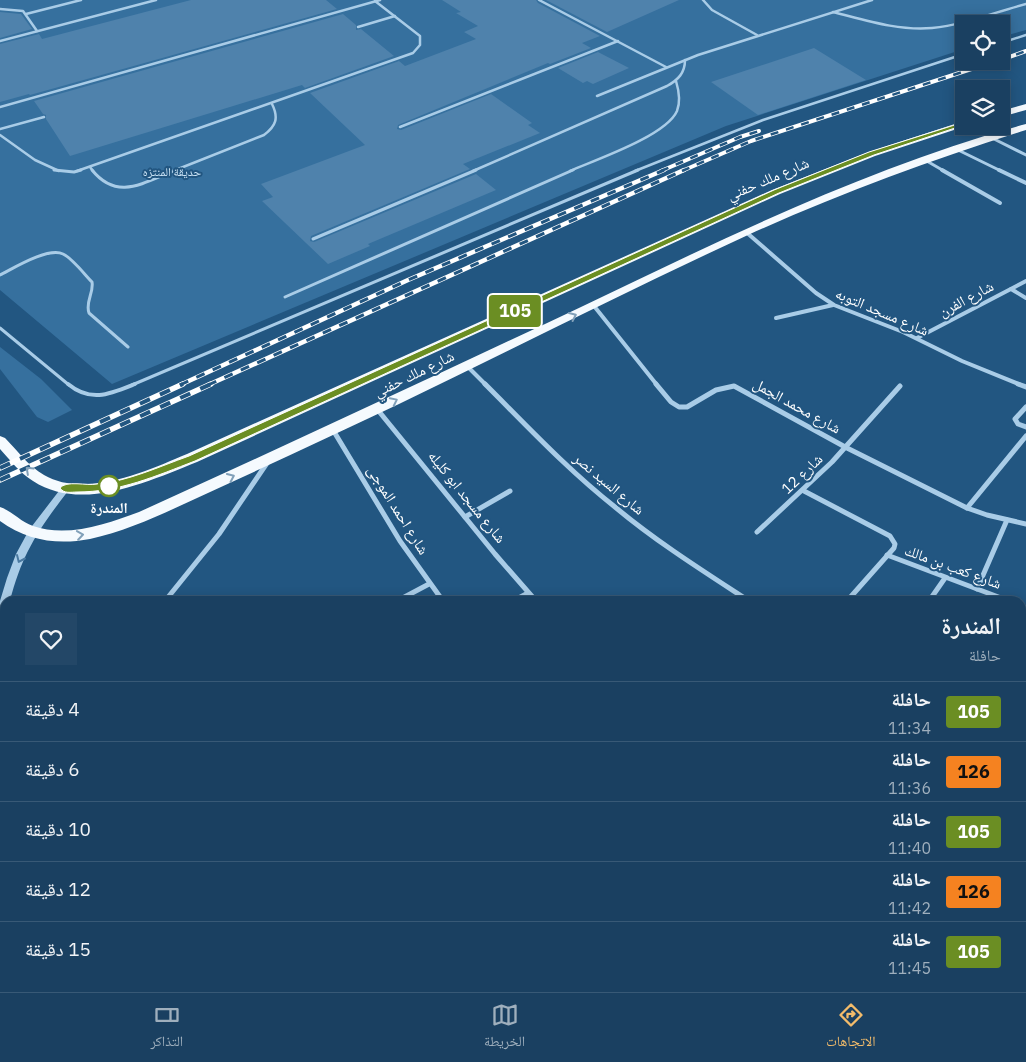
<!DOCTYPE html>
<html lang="ar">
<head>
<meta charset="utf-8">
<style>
	body { margin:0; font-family:"IBM Plex Sans","Noto Naskh Arabic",sans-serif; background:#234767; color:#f1f3f6; direction:rtl; height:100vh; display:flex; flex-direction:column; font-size:19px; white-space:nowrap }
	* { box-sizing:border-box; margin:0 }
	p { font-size:16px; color:#9fafbd }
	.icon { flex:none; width:28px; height:28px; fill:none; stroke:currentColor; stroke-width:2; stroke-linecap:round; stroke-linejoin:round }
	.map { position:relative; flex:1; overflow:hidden; direction:ltr }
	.details { position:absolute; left:0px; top:596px; width:1026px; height:396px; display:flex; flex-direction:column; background:#1a4061; border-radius:15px 15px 0 0; box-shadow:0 2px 12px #0003,0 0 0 1px #385976; direction:rtl }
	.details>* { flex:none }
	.badge { padding:0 10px; border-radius:4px; font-size:18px; line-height:32px }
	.tools { position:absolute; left:955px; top:15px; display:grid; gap:10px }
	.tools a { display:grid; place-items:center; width:55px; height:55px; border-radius:0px; background:#1a4061; box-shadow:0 2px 12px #0003,0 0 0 1px #385976; font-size:25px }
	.map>.badge { position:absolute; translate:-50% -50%; box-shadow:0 0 0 2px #fff }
	.round { display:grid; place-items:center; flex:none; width:52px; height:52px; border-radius:0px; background:#234767 }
	.overview { display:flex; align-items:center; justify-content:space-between; height:85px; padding:0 25px }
	h1 { font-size:24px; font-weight:700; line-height:38px }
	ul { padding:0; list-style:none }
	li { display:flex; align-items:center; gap:15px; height:60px; padding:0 25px; border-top:1px solid #385976 }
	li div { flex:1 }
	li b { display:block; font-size:19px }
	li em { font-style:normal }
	li .badge { min-width:55px; font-weight:700; text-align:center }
	.tab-bar { display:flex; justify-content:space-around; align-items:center; height:70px; border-top:1px solid #385976; background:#1a4061; font-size:14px; color:#9fafbd }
	.tab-bar a { display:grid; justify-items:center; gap:2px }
	.tab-bar .active { color:#f3bc6b }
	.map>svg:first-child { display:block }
	.green { fill:#36709e }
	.building { fill:#4f82ac }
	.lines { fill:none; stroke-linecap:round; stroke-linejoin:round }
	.service-far2 { stroke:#a9cce7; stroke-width:2.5 }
	.service-far1 { stroke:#a9cce7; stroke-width:3 }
	.service { stroke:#a9cce7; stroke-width:4 }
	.minor-far3 { stroke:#a9cce7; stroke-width:3 }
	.minor-far2 { stroke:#a9cce7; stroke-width:4 }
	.minor-far1 { stroke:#a9cce7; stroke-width:5 }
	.minor { stroke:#a9cce7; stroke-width:6 }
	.tertiary { fill:#a9cce7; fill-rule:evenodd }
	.trunk { fill:#f5fafe; fill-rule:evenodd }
	.rail-far2-casing { stroke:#fff; stroke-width:4 }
	.rail-far1-casing { stroke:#fff; stroke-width:4.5 }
	.rail-casing { stroke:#fff; stroke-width:5.5 }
	.rail-far2 { stroke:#225681; stroke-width:2.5; stroke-dasharray:8; stroke-linecap:butt }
	.rail-far1 { stroke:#225681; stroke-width:3; stroke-dasharray:9; stroke-linecap:butt }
	.rail { stroke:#225681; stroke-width:4; stroke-dasharray:11; stroke-linecap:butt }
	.oneway { stroke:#81a0b9 }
	.oneway2 { stroke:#4a79a0 }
	.line { fill:#6b8e23; stroke:#fff }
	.stop-dot { fill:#fff; stroke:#6b8e23; stroke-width:2.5 }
	.labels { text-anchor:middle; stroke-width:4; stroke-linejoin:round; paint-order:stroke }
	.far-park-label { font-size:12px; fill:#cce4f6; stroke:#225681 }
	.street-label { font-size:15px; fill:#fff; stroke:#225681 }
	.stop-label { font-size:15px; font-weight:bold; fill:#fff; stroke:#225681 }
</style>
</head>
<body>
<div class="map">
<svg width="1026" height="992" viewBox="0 0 1026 992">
	<rect width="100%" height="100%" fill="#225681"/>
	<g class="green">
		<polygon points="0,0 1026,0 1026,30 1001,37 1001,24 964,24 964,49 726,126 112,384 0,290"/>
		<polygon points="0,347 41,379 72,410 48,422 37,417 0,369"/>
	</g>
	<g class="building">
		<polygon points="191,0 326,0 337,9 30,95 29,94 0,102 0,44 39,34 42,39"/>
		<polygon points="442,0 536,0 538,3 600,36 582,43 591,48 550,64 548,63 398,125 397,129 401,130 491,94 532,123 528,125 540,133 463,164 470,169 311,236 310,241 314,242 476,174 496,190 368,244 370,246 328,264 262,201 273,197 261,184 365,145 310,93 399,61 405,66 476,39 464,32 478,26 456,13 461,12"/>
		<polygon points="546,0 679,0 607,32"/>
		<polygon points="0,12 21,14 32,29 0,38"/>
		<polygon points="343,14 356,25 356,30 361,29 394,56 305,88 302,85 70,156 46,119 46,115 43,114 34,101"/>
		<polygon points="814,48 866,80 758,115 711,82"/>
		<polygon points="598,52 629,68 593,84 587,81 583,83 558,68"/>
	</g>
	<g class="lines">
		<g class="service-far2">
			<polyline points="539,0 666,67"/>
			<polyline points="703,0 712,10 757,35"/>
			<polyline points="0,9 23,11 37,31"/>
			<path d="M833,12C865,20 898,31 932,28C964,25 995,12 1026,4"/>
			<polyline points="26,14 81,0"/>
			<polyline points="358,27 395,16"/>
			<polyline points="0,41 156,0"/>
			<polyline points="1001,43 1026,35"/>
			<polyline points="597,96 698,55 872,0"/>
			<polyline points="0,107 380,0"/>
			<polyline points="400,127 618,41"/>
			<polyline points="0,129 44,117"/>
			<polyline points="0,135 35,160 59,171"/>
			<polyline points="90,167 93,171"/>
			<polyline points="77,171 413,53 420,45 420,36 375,1"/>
			<path d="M173,171L264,135C276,126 279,118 272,104"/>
			<path d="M473,171L667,86C678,80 685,73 685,60"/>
			<path d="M570,171C595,160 666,136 677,111C681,101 679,91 676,81"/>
			<polyline points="635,171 763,120 964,54"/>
		</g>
		<g class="service-far1">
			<polyline points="54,170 74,172 81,170"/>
			<path d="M92,170C118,202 144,182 176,170"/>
			<polyline points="313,239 476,170"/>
			<path d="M0,275C14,268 48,247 63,254C72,258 85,275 92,282C94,293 85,302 89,313L128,347"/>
			<polyline points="285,297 573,170"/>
			<polyline points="0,328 69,385"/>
			<polyline points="132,385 638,170"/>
		</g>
		<path class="service" d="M68,384C91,403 110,394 135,384"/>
		<g class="minor-far3">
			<polyline points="992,138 1026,155"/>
			<polyline points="956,149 1001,171"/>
			<polyline points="925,160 944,171"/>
		</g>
		<g class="minor-far2">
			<polyline points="942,170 1000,203"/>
			<polyline points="999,170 1026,183"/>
			<polyline points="746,232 816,293 834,305 903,332 962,361 1021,385"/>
			<polyline points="1011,289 1026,298"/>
			<polyline points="594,306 657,385"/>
			<polyline points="776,318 833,305"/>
			<polyline points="917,338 1026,281"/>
			<polyline points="467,366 486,385"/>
		</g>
		<g class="minor-far1">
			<path d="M485,384C527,426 568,470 615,507C657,542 703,571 749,601"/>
			<polyline points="656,384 671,402 679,407 687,407 716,390 734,386 847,448 967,508 987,515 1026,524"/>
			<polyline points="1018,384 1026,387"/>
			<polyline points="1026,407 1015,419 1018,424 1026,427"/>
			<polyline points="377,409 495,554 536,601"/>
			<polyline points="333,430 400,541 443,601"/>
			<polyline points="804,491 890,536 895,544 894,548 847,601"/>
			<polyline points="967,508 1026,436"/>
			<polyline points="465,517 510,491"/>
			<polyline points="757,532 832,462 900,386"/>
			<polyline points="887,555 1009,601"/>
			<polyline points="977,589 1007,520"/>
			<polyline points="165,601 219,534 267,463"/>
			<polyline points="397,601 429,584"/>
			<polyline points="513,601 528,593"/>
			<polyline points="929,601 945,578"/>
			<polyline points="1021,606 1026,608"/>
		</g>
		<g class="minor">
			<polyline points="1021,785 1026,788"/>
			<polyline points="0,865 5,862"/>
			<polyline points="1021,943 1026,937"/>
			<polyline points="427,988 430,992"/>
			<polyline points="583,988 588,992"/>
			<polyline points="766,988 770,992"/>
			<polyline points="914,988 918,992"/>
			<polyline points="533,992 538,988"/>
		</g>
		<g class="tertiary">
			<path d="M65,486L68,487L69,489L68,491C38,530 22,554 10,601H5V625L3,628L0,629V601L7,578L16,554L29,530L62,487Z"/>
			<polygon points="0,742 4,743 5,746 5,794 1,793 0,790"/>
			<rect x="14" y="988" width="12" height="4"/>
		</g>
		<g class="trunk">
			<polygon points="1026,104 1026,110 1001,117 1001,111"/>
			<path d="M964,121V126H966L875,156L780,194L197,462C149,481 82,513 33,481C20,473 10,460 0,449V436L5,438C17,450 28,466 44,475C85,499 147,471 187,454L772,190L869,152Z"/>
			<path d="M1026,124V130C932,160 838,194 748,235C631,289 515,348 399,404C340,432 280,460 221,487C178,506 136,529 90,539C58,545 27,541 0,521V507C12,511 21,522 33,526C67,538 107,524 139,512C287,445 434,376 581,307C725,238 871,166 1026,124Z"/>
		</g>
		<defs>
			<g id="rail-far2">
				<polyline points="1001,60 1026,51"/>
				<polyline points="661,171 740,137 759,131"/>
				<polyline points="682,171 751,141 996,61"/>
			</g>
			<g id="rail-far1">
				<polyline points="180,385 408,280 664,170"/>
				<polyline points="208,385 684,170"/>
			</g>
			<g id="rail">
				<polyline points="0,468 183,384"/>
				<polyline points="0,480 211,384"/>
			</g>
		</defs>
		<use href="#rail-far2" class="rail-far2-casing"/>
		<use href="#rail-far1" class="rail-far1-casing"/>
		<use href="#rail" class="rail-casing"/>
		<use href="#rail-far2" class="rail-far2"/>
		<use href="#rail-far1" class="rail-far1"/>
		<use href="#rail" class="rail"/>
	</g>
	<defs><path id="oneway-chevron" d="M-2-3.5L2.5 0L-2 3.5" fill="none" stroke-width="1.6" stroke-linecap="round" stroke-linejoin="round" transform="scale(1.25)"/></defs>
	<g class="oneway">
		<use href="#oneway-chevron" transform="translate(573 316) rotate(-25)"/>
		<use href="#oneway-chevron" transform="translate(394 401) rotate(-26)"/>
		<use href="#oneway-chevron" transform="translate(29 470) rotate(-137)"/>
		<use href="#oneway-chevron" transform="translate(231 477) rotate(-24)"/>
		<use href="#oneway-chevron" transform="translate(80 535) rotate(-8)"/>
	</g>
	<use class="oneway2" href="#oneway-chevron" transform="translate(20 559) rotate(114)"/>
	<path class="line" d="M961,123L967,124L874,155L779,193L195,461C156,476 120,492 77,492C71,492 64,494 60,488C66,480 87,486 97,484C129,481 158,467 189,456L774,190L869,152Z"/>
	<circle class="stop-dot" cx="109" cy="486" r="10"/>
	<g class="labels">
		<g class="far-park-label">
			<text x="172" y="176">حديقة المنتزه</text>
		</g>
		<g class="street-label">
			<text transform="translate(768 179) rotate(-23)" y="5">شارع ملك حفني</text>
			<text transform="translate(966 299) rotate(-28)" y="5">شارع الفرن</text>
			<text transform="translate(882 312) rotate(23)" y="5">شارع مسجد التوبه</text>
			<text transform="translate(414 374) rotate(-26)" y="5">شارع ملك حفني</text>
			<text transform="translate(797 406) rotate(29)" y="5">شارع محمد الجمل</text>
			<text transform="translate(802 474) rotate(-44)" y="5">شارع 12</text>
			<text transform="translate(609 484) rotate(40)" y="5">شارع السيد نصر</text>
			<text transform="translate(467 497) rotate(51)" y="5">شارع مسجد ابو كليله</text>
			<text transform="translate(398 510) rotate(58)" y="5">شارع احمد الموجى</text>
			<text transform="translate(953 567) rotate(20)" y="5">شارع كعب بن مالك</text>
		</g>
		<g class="stop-label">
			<text x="109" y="513">المندرة</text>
		</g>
	</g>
</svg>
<div class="tools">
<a><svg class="icon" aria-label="locate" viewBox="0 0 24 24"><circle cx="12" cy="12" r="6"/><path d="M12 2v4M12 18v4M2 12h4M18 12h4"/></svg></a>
<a><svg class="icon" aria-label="layers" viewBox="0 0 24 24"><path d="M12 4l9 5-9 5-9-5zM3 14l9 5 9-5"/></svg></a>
</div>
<b class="badge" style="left:515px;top:311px;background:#6b8e23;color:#fff">105</b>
<section class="details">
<div class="overview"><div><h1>المندرة</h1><p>حافلة</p></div><a class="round"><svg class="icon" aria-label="heart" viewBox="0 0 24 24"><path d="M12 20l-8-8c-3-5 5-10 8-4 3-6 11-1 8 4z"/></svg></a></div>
<ul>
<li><span class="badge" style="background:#6b8e23;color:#fff">105</span><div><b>حافلة</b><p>11:34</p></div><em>4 دقيقة</em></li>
<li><span class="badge" style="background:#f58220;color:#111">126</span><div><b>حافلة</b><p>11:36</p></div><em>6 دقيقة</em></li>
<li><span class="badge" style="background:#6b8e23;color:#fff">105</span><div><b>حافلة</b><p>11:40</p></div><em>10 دقيقة</em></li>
<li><span class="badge" style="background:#f58220;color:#111">126</span><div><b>حافلة</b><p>11:42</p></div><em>12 دقيقة</em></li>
<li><span class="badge" style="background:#6b8e23;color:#fff">105</span><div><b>حافلة</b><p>11:45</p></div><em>15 دقيقة</em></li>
</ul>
</section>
</div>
<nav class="tab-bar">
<a class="active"><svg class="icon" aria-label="directions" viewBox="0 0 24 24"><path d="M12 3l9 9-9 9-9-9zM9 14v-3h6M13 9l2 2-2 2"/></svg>الاتجاهات</a>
<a><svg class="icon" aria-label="map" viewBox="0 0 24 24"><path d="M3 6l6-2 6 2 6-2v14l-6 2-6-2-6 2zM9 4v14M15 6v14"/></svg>الخريطة</a>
<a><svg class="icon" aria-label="tickets" viewBox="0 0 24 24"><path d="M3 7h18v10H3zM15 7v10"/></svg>التذاكر</a>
</nav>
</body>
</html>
